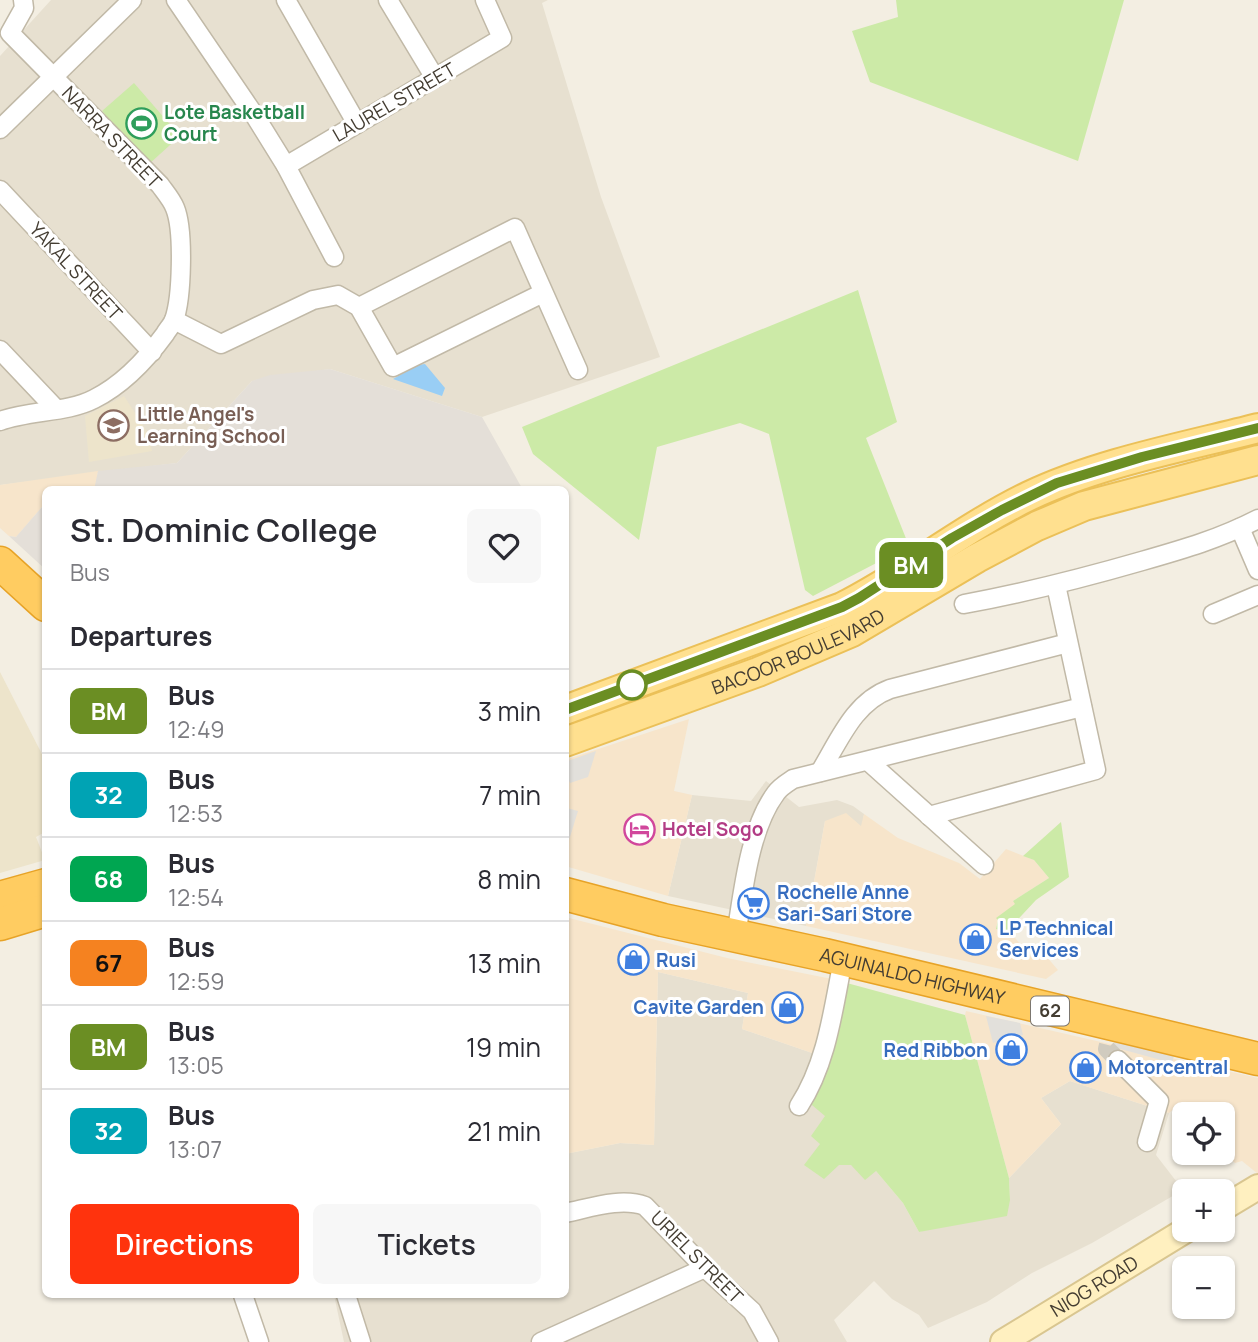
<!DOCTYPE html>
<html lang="en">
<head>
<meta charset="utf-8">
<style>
	body { margin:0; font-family:Manrope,sans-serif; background:#f7f7f7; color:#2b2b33; height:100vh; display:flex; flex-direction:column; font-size:26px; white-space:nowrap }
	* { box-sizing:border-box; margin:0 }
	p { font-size:23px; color:#7c7c81 }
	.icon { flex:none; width:38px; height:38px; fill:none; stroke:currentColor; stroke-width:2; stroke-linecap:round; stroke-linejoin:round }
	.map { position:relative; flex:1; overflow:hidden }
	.panel { position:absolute; left:42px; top:486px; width:527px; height:812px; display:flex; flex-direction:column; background:#fff; border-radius:10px; box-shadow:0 2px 5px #0004 }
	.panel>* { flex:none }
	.badge { padding:0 14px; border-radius:10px; font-size:24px; line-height:46px }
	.tools { position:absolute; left:1172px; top:1102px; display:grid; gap:14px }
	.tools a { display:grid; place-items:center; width:63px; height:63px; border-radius:10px; background:#fff; box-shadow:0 2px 5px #0004; font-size:35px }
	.map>.badge { position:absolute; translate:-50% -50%; box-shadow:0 0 0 4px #fff }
	h2 { padding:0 28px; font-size:26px; line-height:63px }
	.round { display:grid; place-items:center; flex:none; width:74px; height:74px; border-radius:10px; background:#f7f7f7 }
	.overview { display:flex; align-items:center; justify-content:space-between; height:119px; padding:0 28px }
	h1 { font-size:33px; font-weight:600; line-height:52px }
	.primary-button { display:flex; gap:14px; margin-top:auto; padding:14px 28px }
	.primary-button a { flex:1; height:80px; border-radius:10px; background:#ff330d; color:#fff; font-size:28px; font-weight:600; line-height:80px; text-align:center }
	.primary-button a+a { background:#f7f7f7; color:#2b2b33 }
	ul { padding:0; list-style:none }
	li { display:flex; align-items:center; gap:21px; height:84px; padding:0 28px; border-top:2px solid #e1e1e2 }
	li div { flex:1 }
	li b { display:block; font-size:26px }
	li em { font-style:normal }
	li .badge { min-width:77px; font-weight:700; text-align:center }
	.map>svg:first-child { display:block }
	.residential { fill:#e7e0d0 }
	.commercial { fill:#f7e5cb }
	.industrial { fill:#e4dfd8 }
	.education { fill:#ede4cb }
	.green { fill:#cceaa7 }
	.parking { fill:#e2e0db }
	.water { fill:#99cef5 }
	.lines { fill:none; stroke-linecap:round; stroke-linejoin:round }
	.street-tunnel { stroke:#d0cbbf; stroke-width:18; stroke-dasharray:18 9; stroke-linecap:butt }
	.street-casing { stroke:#c1b9a7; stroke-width:21 }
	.secondary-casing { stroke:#d9c690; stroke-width:28 }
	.primary-casing { stroke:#ebc058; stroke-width:32 }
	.highway-casing { stroke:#e7a327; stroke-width:35 }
	.street { stroke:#fff; stroke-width:18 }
	.secondary { stroke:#fff0c0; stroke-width:24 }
	.primary { stroke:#ffe08f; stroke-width:28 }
	.highway { stroke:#ffcc61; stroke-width:32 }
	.line-casing { stroke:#fff; stroke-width:16 }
	.line { stroke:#6b8e23; stroke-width:10 }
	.stop-dot { fill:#fff; stroke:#6b8e23; stroke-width:3.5 }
	.labels { text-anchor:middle; stroke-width:6; stroke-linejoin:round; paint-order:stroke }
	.shield { fill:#fff; stroke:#7c7770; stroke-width:2 }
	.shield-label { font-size:18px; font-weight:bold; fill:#443d32 }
	.street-label { font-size:19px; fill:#443d32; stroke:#fff }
	.leisure-label { font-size:19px; font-weight:bold; fill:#27864d; stroke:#fff; text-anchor:start }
	.education-label { font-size:19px; font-weight:bold; fill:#785e54; stroke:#fff; text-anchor:start }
	.hotel-label { font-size:19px; font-weight:bold; fill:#b23c85; stroke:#fff; text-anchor:start }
	.shop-label { font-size:19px; font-weight:bold; fill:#366cbe; stroke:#fff; text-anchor:start }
</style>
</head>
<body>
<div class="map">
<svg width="1258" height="1342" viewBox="0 0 1258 1342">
	<rect width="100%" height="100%" fill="#f3eee2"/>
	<g class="residential">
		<polygon points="51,0 548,0 542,3 601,197 660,357 482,417 330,369 252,381 177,463 0,485 0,56"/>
		<polygon points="766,781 799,807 837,800 853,806 864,814 862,827 825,821 806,926 668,896 692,795 751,801"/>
		<polygon points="658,972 748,993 742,1029 827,1058 825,1116 820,1144 839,1165 851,1165 876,1171 903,1203 919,1232 1010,1200 1009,1178 1061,1124 1041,1098 1070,1081 1169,1113 1156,1155 1183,1190 1092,1243 1032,1273 987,1302 928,1328 919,1315 892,1299 874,1281 834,1320 847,1342 344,1342 334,1295 565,1295 565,1154 620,1143 654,1145"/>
	</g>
	<g class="commercial">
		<polygon points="98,471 95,490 46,490 45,506 42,507 16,537 9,536 0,528 0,485"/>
		<polygon points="689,719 674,791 692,795 668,896 565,866 565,760"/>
		<polygon points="846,813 861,826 864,814 898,838 959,863 980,879 1006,849 1034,860 1049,878 1013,901 1016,904 998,920 996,928 1011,933 1031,957 1041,950 1058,970 1046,979 806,926 825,821"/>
		<polygon points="565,917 727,958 832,979 818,1055 742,1029 748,993 658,972 654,1145 620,1143 565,1154"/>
		<polygon points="966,1011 1258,1078 1258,1174 1242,1161 1235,1163 1223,1153 1223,1115 1197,1115 1182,1102 1169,1113 1070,1081 1041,1098 1061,1124 1009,1178 965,1015"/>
	</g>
	<g class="industrial">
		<polygon points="330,369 482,417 523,490 94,490 98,471 177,463 252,381 270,375"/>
		<polygon points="45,506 46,506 45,569 9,536 16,537 42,507"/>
	</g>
	<g class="education">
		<polygon points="124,396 148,433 152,451 89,462 85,416"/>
		<polygon points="0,672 46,762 45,832 36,837 45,860 0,873"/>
	</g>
	<g class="green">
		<polygon points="896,0 1124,0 1078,161 870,82 852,31 898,17"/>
		<polygon points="134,83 180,136 149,164 102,111"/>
		<polygon points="858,290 897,422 866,438 909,546 813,596 805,590 769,434 740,423 657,447 639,540 533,454 522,427"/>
		<polygon points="1061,822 1069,877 1036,900 1009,929 1011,933 996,929 998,920 996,918 1015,904 1013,901 1049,878 1034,860 1023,856"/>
		<polygon points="832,979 965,1015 1009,1178 1010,1200 1007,1216 919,1232 903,1203 876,1171 865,1180 851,1165 839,1165 824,1179 804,1165 820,1144 811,1136 825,1116 806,1100"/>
	</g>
	<g class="parking">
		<polygon points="596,751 588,777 570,783 565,772 565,762"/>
		<polygon points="567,808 578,811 565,853 565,815"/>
		<polygon points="986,1016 1020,1023 1023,1035 993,1043"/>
		<polygon points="1115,1039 1175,1052 1172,1063 1113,1047"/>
	</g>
	<polygon class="water" points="425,364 445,388 442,396 393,379 418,365"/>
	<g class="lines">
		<polyline class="street-tunnel" points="1108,1045 1107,1049 1118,1060"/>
		<defs>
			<g id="street">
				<polyline points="176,0 255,116 286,166 334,257"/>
				<polyline points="286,0 357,124"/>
				<polyline points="388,0 435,78"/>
				<polyline points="0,129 132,0"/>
				<polyline points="286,166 502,38 485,0"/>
				<polyline points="0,190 152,352"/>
				<polyline points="359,307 515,228 578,370"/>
				<polyline points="174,320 221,344 313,300 338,295 359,307 393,367 543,293"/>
				<polyline points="0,350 55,408"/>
				<path d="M0,421C30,410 67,413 94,399C124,384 146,360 165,334C167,330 172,325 174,320C182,298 184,230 175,208C172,200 165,192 160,185L10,33L24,8L23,0"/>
				<polyline points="1240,528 1258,570"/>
				<path d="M964,604C1024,593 1083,578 1142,561C1184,549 1219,539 1258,519"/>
				<polyline points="1213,614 1258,595"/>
				<polyline points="868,761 984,865"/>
				<path d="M820,772C839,741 854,702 890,689L1068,643"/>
				<polyline points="929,816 1096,770 1056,585"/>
				<path d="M736,936C743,893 749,829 776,793C780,787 787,783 793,779L1082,707"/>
				<polyline points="1118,1060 1159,1101 1147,1142"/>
				<path d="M799,1106C827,1063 833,1010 843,960"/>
				<path d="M565,1213C590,1208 621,1197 645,1206L705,1268L752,1311L769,1342"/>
				<polyline points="243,1295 259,1342"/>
				<polyline points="346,1295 361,1342"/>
				<polyline points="541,1342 705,1268"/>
			</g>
			<g id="secondary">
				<polyline points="1223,1208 1258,1187"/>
				<path id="s1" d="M1003,1342L1186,1230"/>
			</g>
			<g id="primary">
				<path d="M565,710L842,607C906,575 963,528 1029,496C1098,463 1184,447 1258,428"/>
				<path id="s2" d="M565,742L758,672L852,632L977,558L1037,526L1084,506L1258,460"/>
			</g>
			<g id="highway">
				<polyline points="0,563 46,605"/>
				<path id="s3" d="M565,894L663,920L825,955L1258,1059"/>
				<polyline points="0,898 46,885"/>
				<polyline points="0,924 46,910"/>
			</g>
		</defs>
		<use href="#street" class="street-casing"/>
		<use href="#secondary" class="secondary-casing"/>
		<use href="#primary" class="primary-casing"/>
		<use href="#highway" class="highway-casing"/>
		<use href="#street" class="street"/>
		<use href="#secondary" class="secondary"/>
		<use href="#primary" class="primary"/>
		<use href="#highway" class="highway"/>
	</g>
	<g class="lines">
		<defs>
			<polyline id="line" points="565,710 842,607 859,598 952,538 1002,510 1057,483 1142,457 1258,428"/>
		</defs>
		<use href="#line" class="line-casing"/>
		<use href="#line" class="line"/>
	</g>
	<defs>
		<symbol id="stadium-ring" viewBox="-11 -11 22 22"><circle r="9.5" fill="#fff" stroke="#2e9e5b" stroke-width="1.5"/><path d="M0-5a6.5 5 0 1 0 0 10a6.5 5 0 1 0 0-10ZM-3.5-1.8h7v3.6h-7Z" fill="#2e9e5b"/></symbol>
		<symbol id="school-ring" viewBox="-11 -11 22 22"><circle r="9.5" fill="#fff" stroke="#8d6e63" stroke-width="1.5"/><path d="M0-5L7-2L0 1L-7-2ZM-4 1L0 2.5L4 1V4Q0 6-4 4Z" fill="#8d6e63"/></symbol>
		<symbol id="hotel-ring" viewBox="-11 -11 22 22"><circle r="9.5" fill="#fff" stroke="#d1479c" stroke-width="1.5"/><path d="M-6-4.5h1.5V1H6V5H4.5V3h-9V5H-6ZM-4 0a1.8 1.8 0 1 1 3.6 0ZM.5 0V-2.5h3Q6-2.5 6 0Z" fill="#d1479c"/></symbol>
		<symbol id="supermarket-ring" viewBox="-11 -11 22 22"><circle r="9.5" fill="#fff" stroke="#3f7fe0" stroke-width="1.5"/><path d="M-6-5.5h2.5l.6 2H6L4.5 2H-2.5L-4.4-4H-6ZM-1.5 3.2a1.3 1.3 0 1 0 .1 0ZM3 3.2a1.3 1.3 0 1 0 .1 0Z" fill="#3f7fe0"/></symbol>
		<symbol id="shop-ring" viewBox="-11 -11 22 22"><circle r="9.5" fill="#fff" stroke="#3f7fe0" stroke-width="1.5"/><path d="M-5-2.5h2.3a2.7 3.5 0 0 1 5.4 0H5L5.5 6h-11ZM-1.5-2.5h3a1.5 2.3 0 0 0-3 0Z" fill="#3f7fe0"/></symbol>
	</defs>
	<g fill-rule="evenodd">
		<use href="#stadium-ring" x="124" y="106" width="35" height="35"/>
		<use href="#school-ring" x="96" y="408" width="35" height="35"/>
		<use href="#hotel-ring" x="622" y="812" width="35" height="35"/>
		<use href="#supermarket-ring" x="736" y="886" width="35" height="35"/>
		<use href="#shop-ring" x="958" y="922" width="35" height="35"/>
		<use href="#shop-ring" x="616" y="942" width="35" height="35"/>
		<use href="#shop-ring" x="770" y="990" width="35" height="35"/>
		<use href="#shop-ring" x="994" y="1032" width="35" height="35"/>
		<use href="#shop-ring" x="1068" y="1050" width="35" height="35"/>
	</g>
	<circle class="stop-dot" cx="632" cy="685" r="14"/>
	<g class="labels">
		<rect class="shield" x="1031" y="996.5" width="38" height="29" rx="5"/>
		<g class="shield-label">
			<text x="1050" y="1017">62</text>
		</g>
		<g class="street-label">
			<text transform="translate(394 102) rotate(-30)" y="7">LAUREL STREET</text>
			<text transform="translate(112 137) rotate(46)" y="7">NARRA STREET</text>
			<text transform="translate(76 271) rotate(47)" y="7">YAKAL STREET</text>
			<text dy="7" stroke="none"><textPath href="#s2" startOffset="250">BACOOR BOULEVARD</textPath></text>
			<text dy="7" stroke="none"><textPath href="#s3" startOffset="357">AGUINALDO HIGHWAY</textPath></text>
			<text transform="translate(697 1257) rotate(45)" y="7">URIEL STREET</text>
			<text dy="7" stroke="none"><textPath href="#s1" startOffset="107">NIOG ROAD</textPath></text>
		</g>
		<g class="leisure-label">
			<text x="164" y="119">Lote Basketball<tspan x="164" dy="22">Court</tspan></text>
		</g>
		<g class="education-label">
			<text x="137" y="421">Little Angel's<tspan x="137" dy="22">Learning School</tspan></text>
		</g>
		<g class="hotel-label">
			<text x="662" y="836">Hotel Sogo</text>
		</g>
		<g class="shop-label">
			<text x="777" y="899">Rochelle Anne<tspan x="777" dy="22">Sari-Sari Store</tspan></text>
			<text x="999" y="935">LP Technical<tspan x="999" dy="22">Services</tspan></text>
			<text x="656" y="967">Rusi</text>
			<text x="764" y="1014" text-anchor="end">Cavite Garden</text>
			<text x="988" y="1057" text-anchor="end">Red Ribbon</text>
			<text x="1108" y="1074">Motorcentral</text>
		</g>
	</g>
</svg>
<div class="tools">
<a><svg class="icon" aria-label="locate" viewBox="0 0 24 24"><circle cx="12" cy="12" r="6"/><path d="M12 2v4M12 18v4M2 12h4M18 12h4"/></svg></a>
<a>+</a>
<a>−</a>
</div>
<b class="badge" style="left:911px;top:565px;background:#6b8e23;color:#fff">BM</b>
<section class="panel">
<div class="overview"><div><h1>St. Dominic College</h1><p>Bus</p></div><a class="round"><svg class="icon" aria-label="heart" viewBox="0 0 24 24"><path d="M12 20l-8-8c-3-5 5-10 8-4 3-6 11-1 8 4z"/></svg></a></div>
<h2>Departures</h2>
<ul>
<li><span class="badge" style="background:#6b8e23;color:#fff">BM</span><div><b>Bus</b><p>12:49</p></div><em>3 min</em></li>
<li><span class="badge" style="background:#00a3b4;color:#fff">32</span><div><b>Bus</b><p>12:53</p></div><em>7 min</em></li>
<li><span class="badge" style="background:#00a651;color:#fff">68</span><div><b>Bus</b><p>12:54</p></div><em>8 min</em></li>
<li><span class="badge" style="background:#f58220;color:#111">67</span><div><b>Bus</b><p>12:59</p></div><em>13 min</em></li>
<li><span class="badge" style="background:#6b8e23;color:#fff">BM</span><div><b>Bus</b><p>13:05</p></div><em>19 min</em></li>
<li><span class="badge" style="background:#00a3b4;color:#fff">32</span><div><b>Bus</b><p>13:07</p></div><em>21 min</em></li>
</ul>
<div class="primary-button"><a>Directions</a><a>Tickets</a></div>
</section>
</div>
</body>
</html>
